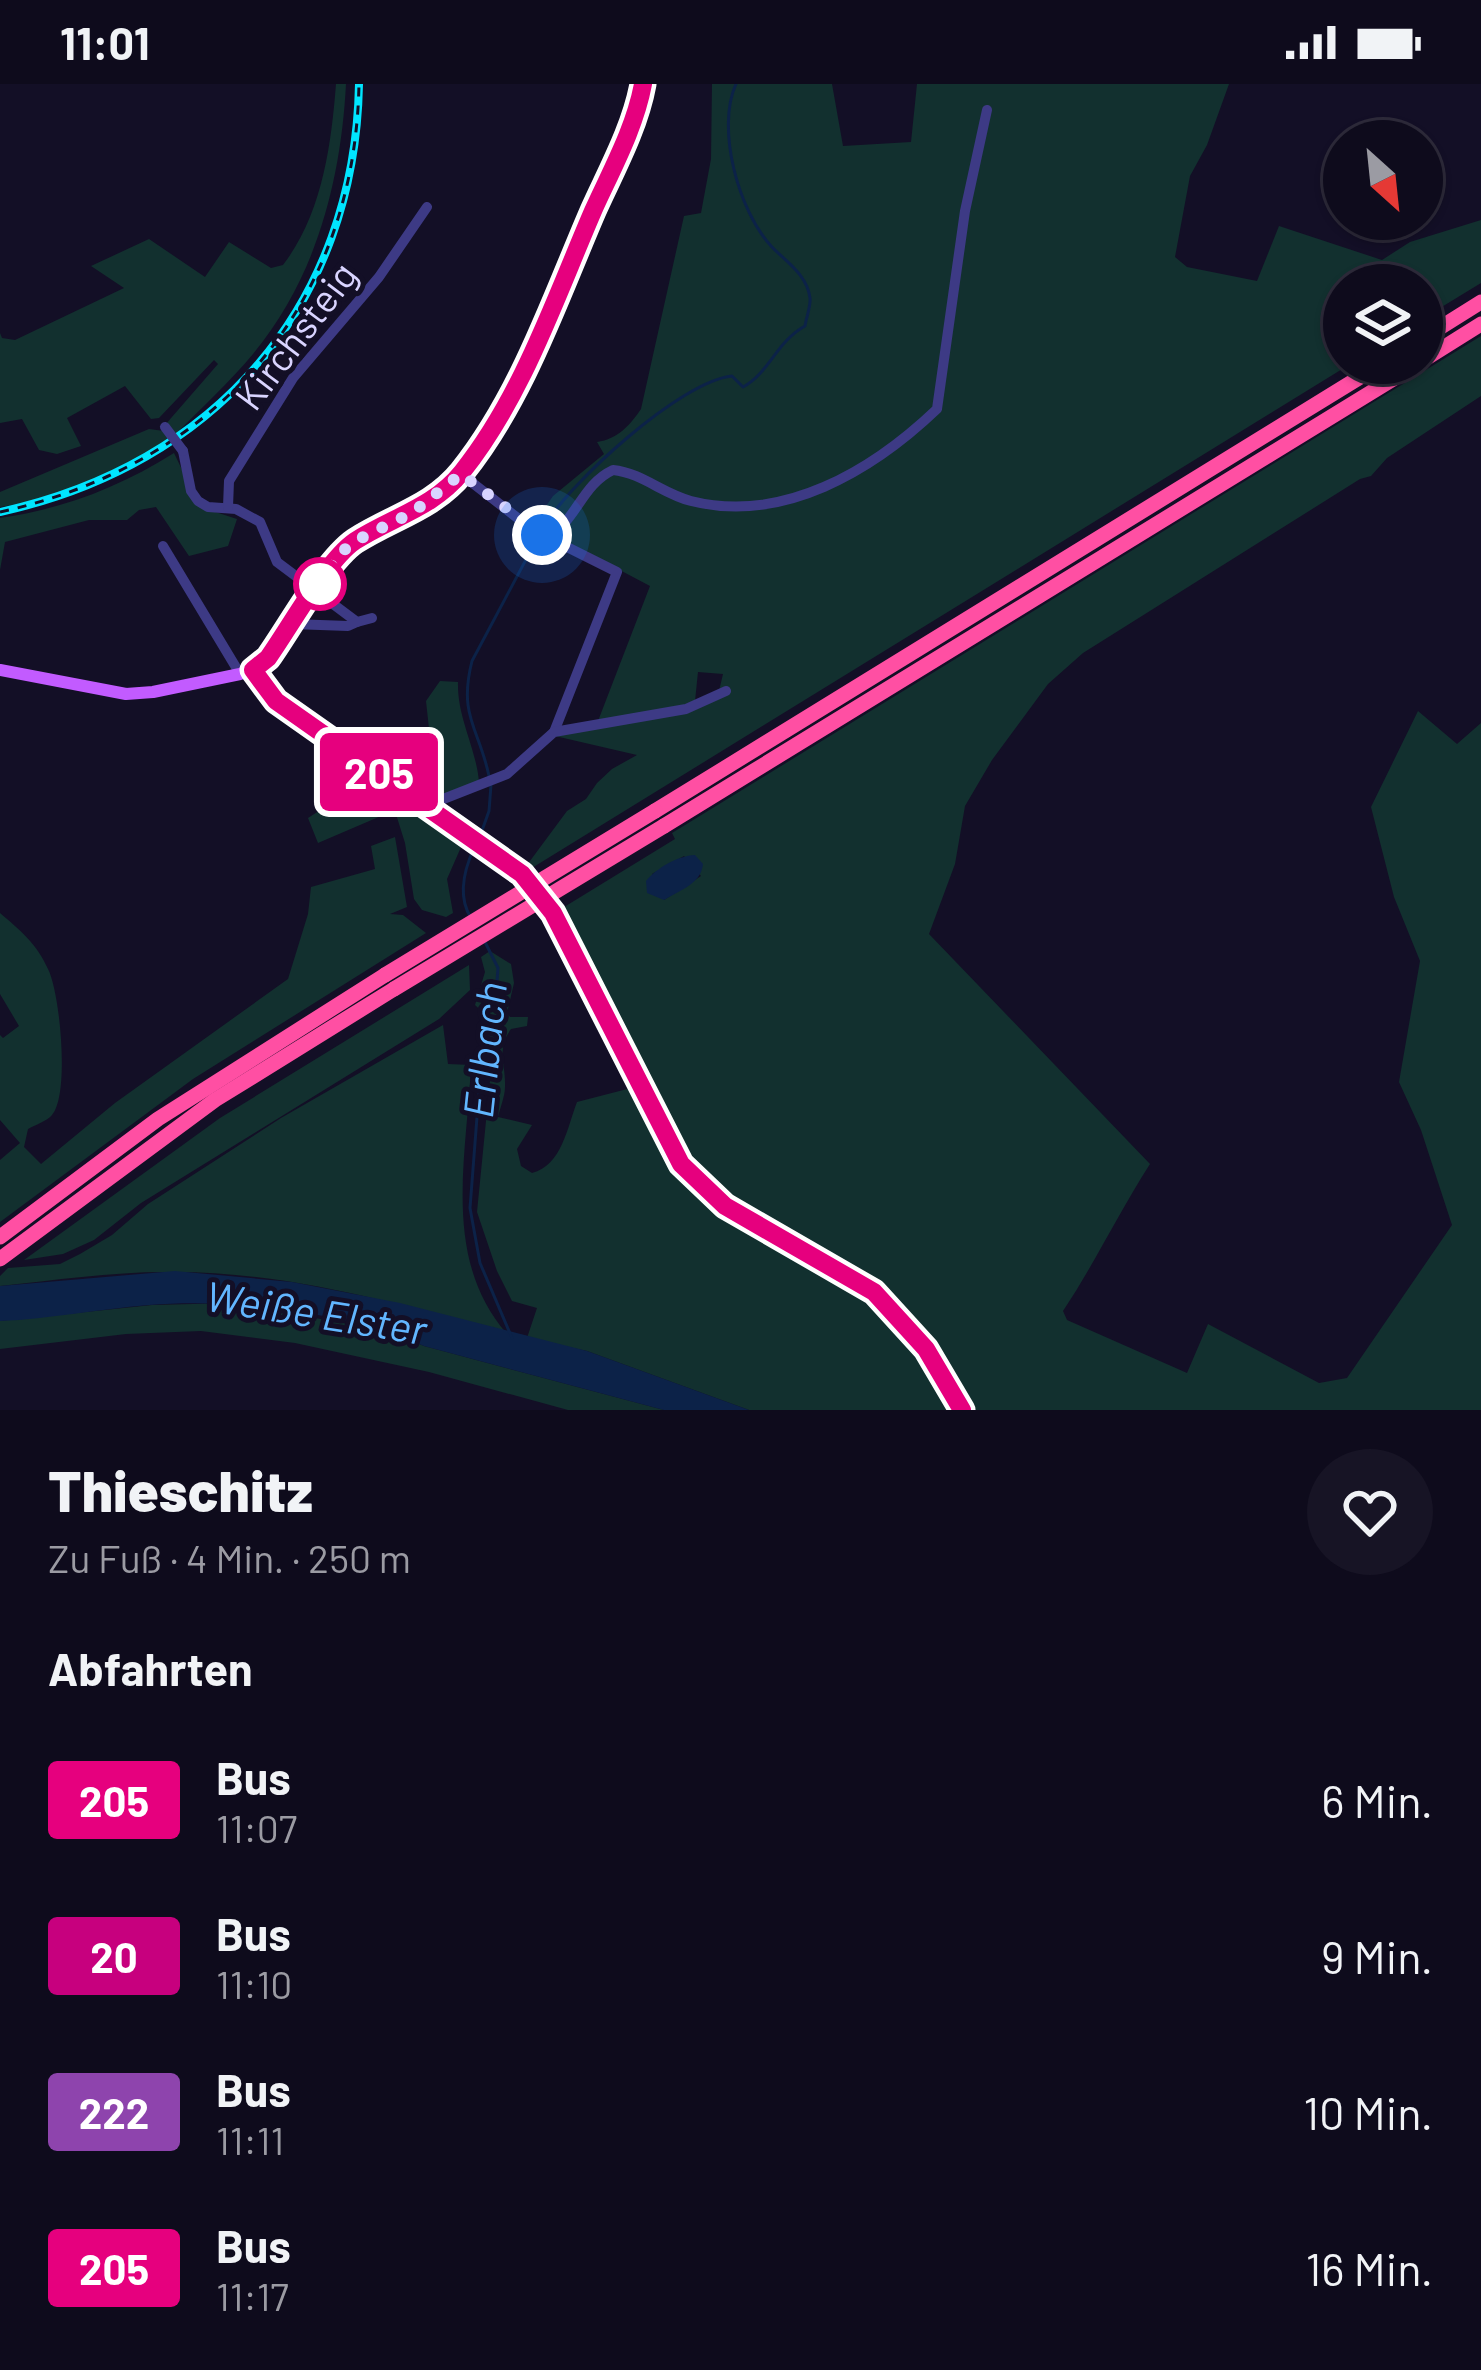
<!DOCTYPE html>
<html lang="de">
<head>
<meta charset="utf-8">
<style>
	body { margin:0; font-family:Barlow,sans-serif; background:#171425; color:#f1f3f6; height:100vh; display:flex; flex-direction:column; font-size:45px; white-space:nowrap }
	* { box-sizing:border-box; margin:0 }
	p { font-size:39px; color:#9b9ba3 }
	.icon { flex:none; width:66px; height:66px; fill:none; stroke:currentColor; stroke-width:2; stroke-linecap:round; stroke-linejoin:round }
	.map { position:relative; height:1326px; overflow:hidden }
	.panel { display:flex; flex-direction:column; background:#0e0b1c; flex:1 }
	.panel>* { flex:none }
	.badge { padding:0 24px; border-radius:9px; font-size:42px; line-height:78px }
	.needle { width:78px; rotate:153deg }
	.tools { position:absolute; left:1323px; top:36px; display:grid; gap:24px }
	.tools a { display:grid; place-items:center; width:120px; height:120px; border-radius:50%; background:#0e0b1c; box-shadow:0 3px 9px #0004,0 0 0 3px #2e2b3b; font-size:60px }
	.you { position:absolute; width:60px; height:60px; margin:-30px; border:9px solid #fff; border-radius:50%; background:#1a73e8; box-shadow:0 0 0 18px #1a73e833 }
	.map>.badge { position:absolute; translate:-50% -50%; box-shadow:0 0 0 6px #fff }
	h2 { padding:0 48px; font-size:45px; line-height:108px }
	.round { display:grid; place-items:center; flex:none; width:126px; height:126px; border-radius:63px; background:#171425 }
	.head { display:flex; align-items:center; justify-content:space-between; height:204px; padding:0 48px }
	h1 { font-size:57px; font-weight:800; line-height:90px }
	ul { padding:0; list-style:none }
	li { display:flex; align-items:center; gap:36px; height:156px; padding:0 48px }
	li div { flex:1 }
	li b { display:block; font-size:45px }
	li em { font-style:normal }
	li .badge { min-width:132px; font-weight:700; text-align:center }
	.status { display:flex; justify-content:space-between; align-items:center; height:84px; padding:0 60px; background:#0e0b1c; direction:ltr }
	.status svg { height:33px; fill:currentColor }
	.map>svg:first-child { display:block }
	.green { fill:#12302f; fill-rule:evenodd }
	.water { fill:#0c2248 }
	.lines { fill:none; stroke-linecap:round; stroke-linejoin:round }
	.stream { stroke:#0c2248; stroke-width:3 }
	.minor { stroke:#3d3a85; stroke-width:10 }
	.major { stroke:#c25bff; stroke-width:12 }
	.highway { stroke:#ff4fa3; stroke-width:15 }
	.rail-casing { stroke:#00e5ff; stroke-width:8 }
	.rail { stroke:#130f26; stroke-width:3; stroke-dasharray:9; stroke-linecap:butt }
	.minor-bridge { stroke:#3d3a85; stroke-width:10 }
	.highway-bridge { stroke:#ff4fa3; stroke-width:15 }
	.line-casing { stroke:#fff; stroke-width:27 }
	.line { stroke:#e6007e; stroke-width:18 }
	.walk { stroke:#d9d4ff; stroke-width:12; stroke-dasharray:0 21.6 }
	.stop-dot { fill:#fff; stroke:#e6007e; stroke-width:6 }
	.labels { text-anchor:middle; stroke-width:10; stroke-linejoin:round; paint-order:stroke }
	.street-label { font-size:39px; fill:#d9d4ff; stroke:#130f26 }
	.water-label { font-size:42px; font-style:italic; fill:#62b6ff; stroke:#130f26 }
</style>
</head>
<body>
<div class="status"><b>11:01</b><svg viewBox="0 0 49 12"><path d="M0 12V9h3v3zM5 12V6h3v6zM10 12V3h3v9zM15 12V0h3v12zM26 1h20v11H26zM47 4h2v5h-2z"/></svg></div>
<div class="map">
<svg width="1481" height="1326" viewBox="0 0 1481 1326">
	<rect width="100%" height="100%" fill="#130f26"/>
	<g class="green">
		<path d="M336,0H346C341,97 316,194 253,270C229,299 201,324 175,351L165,341L218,280L214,276L159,334L151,335L125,302L67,334L81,362L57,370L39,366L22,335L0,339V249L2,254L15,256L124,204L91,182L149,155L205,193L229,158L271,184L283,181C322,130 331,63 336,0Z"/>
		<path d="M712,0H832L843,62L911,58L917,0H1229L1207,61L1190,92L1175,173L1187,183L1257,197L1279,142L1382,176L1410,158L1481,136V199L1422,235V201H1344V279H1352L527,787L522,782L527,781L567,727L586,715L597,699L612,685L637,671L555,652L687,627L719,607L723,590L698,588L695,617L685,622L598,637L650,502L561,455L537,435L553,412L604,370L597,358C618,355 630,341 641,325L684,132L701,129L711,75Z"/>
		<polygon points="603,79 615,89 520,305 509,297"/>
		<path d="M1481,252V312L1387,374L1371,392L1360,395L1083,569L1048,600L992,676L965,722L955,780L929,850L1150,1080C1119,1128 1095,1179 1063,1227L1067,1236L1187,1289L1208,1240L1319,1299L1347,1294L1452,1141L1421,1046L1399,998L1420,877L1394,813L1371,723L1418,627L1457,660L1481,639V1326H968L950,1291L900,1227L835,1178L756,1136L680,1066L556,828L675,755L672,749ZM684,772L701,792L664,816L652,790Z"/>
		<path d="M149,345L164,347L171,356C117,388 63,413 0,423V408Z"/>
		<path d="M174,369L200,423L237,435L228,462L189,472L156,423L139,426L127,436H89L5,458L0,486V434C63,425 120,403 174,369Z"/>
		<path d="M440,597L458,598C457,634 476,663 479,698L444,712L428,709L435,664L431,663L426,617Z"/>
		<polygon points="373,692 388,729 318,759 308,734"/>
		<polygon points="394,706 465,754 447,795 453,829 446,833 422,826 414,815 405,759 390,711"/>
		<path d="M395,753L407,823L390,830L403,831L426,849L193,995L0,1138V1076L20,1059L0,1036V951L3,954L19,942L0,910V829C20,846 37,860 48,885C60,908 70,1011 52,1031C47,1037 35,1041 28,1045L24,1063L41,1080L115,1019L288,895L308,830L311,803L375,785L371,762Z"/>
		<path d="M490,867L511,880L514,899L507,929L510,933H528L527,942L511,945C496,966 506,980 505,1003C505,1012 500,1024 498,1033L532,1041L517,1065L521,1082L532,1089C562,1081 567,1044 577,1018L635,1003L674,1078L690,1096L744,1145L834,1191L891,1232L926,1279L951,1326H749L587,1267L527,1254L537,1224L512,1217L497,1187L477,1128L494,956L487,953L488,933L475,921L485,888L481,873Z"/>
		<polygon points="469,881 470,906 439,935 141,1119 94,1156 63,1170 24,1176 220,1034"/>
		<path d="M443,941L448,980L471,981C467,1073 441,1174 507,1250C399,1219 287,1188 174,1188C116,1187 57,1196 0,1202V1192L8,1184L60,1180L80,1170L112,1151L148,1120L281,1034Z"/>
		<polygon points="233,1219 391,1248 424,1262 664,1326 568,1326 429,1288 295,1259 201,1247 126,1250 0,1265 0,1237 152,1221"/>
	</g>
	<g class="water">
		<path d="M695,771L703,780C701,800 680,806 664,816L647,809L646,797C657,784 677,772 695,771Z"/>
		<path d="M175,1187L292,1198L400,1219L587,1267L749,1326H664L424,1262C344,1228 236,1214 149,1221C99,1225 50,1235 0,1237V1202Z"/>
	</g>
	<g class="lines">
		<g class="stream">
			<path d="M543,444C569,399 681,297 732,292L743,303C770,288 776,258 805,242C806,234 811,222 810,214C807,190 785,177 771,162C738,126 716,44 736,0"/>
			<path d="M489,692C479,644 458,632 472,577L538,453"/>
			<polyline points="479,755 489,727 491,701"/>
			<path d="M471,834C457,812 464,786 474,764"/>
			<polyline points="485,858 498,884 497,897 485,929 470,1124 480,1179 512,1254"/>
		</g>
		<g class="minor">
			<polyline points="183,367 191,407 198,417 208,423 236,425 260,438 277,478 357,538 372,534"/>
			<polyline points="461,390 533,446 617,488 554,648"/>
			<polyline points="228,423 229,397 293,294 379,193 427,123"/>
			<path d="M547,453C577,437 581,401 613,386C642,389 663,410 691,417C783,440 872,387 937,325L965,127L987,26"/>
			<polyline points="163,462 240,590"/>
			<polyline points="292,540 348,542 357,538"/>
			<polyline points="428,721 507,690 554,648 686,625 726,607"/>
		</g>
		<g class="major">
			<path d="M0,586L126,610L153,608L240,590L260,581C294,551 309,503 340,470C372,436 426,431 461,389C521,317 552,221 589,136C608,93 635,47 643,0"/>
			<polyline points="252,586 276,617 522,791"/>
			<polyline points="553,829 681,1080 725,1122 874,1208 926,1265 962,1326"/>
		</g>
		<g class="highway">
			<polyline points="1422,255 1481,218"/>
			<polyline points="1422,277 1481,240"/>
			<polyline points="655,727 1383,279"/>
			<polyline points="664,742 1419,279"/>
			<polyline points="0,1153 158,1035 385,891"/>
			<polyline points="0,1175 215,1016 394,905"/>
		</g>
		<defs>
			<path id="rail" d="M0,428C215,381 355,222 359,0"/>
		</defs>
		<use href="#rail" class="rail-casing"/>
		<use href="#rail" class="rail"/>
		<polyline class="minor-bridge" points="165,343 183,367"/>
		<g class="highway-bridge">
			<polyline points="385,891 655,727"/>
			<polyline points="394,905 664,742"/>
		</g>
	</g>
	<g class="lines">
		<defs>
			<path id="line" d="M643,0C635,44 611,87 593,127C555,215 522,313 462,388C433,424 392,433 355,457C327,476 290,543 268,574L253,586L276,617L522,790L553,829L681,1080L725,1122L874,1208L926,1265L962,1326"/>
		</defs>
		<use href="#line" class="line-casing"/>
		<use href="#line" class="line"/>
		<polyline class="walk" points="320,500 339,470 357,456 412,429 461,390 542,451"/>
	</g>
	<circle class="stop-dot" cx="320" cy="500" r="24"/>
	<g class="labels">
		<g class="street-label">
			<text transform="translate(296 252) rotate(-53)" y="14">Kirchsteig</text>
		</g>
		<g class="water-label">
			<text transform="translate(485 966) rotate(-84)" y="15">Erlbach</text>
			<text transform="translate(316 1229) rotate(9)" y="15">Weiße Elster</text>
		</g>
	</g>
</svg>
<div class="tools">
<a><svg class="needle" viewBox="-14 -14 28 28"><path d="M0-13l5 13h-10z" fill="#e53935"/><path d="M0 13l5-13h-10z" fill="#9b9ba3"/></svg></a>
<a><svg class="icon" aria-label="layers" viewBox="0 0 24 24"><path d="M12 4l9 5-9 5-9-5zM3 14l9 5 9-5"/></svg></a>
</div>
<div class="you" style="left:542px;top:451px"></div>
<b class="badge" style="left:379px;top:688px;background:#e6007e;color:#fff">205</b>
</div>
<section class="panel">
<div class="head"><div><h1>Thieschitz</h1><p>Zu Fuß · 4 Min. · 250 m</p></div><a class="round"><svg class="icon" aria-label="heart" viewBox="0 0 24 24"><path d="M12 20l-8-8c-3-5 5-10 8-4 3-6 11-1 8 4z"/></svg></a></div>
<h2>Abfahrten</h2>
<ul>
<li><span class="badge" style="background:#e6007e;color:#fff">205</span><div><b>Bus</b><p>11:07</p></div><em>6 Min.</em></li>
<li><span class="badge" style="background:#c7007e;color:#fff">20</span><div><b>Bus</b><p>11:10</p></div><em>9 Min.</em></li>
<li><span class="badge" style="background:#8e44ad;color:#fff">222</span><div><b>Bus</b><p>11:11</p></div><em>10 Min.</em></li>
<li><span class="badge" style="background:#e6007e;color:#fff">205</span><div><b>Bus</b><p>11:17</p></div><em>16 Min.</em></li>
</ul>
</section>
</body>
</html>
